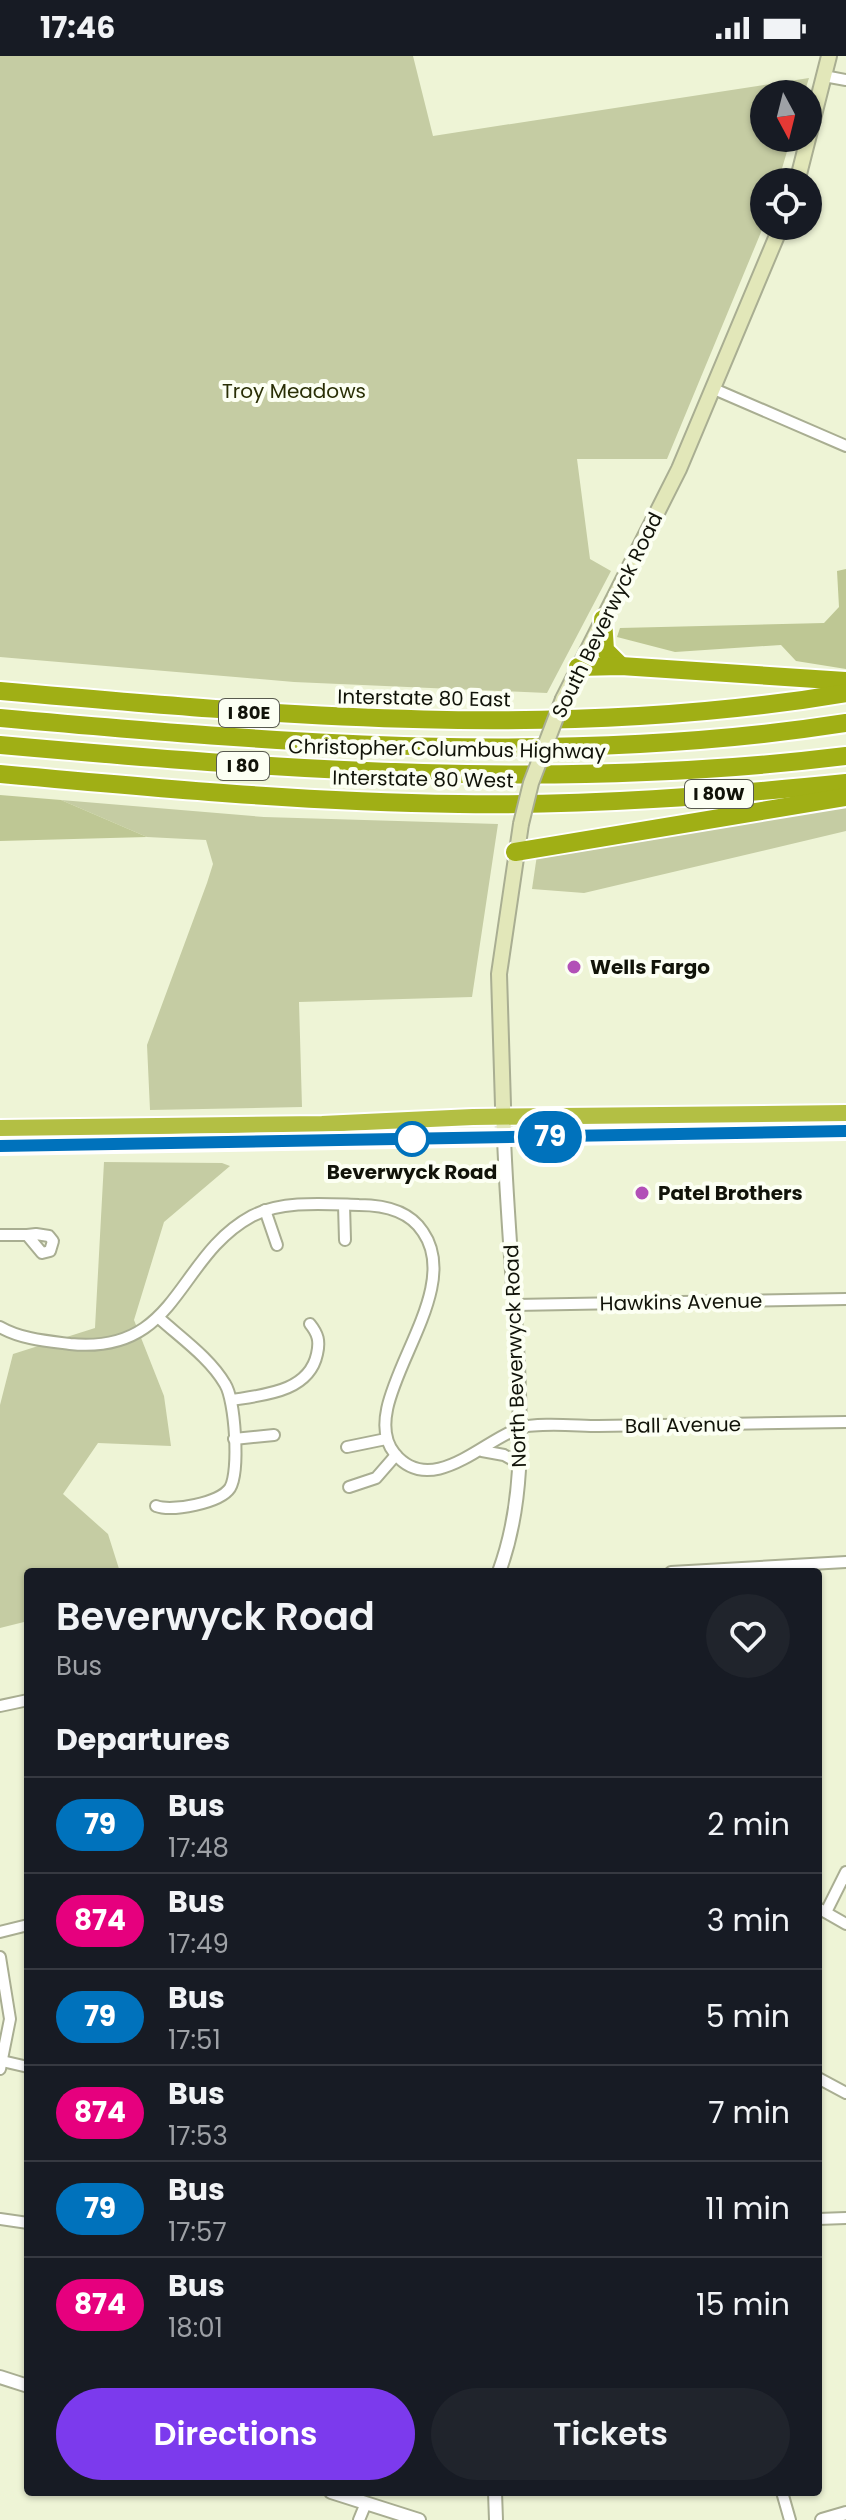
<!DOCTYPE html>
<html lang="en">
<head>
<meta charset="utf-8">
<style>
	body { margin:0; font-family:Poppins,sans-serif; background:#20242c; color:#f1f3f6; height:100vh; display:flex; flex-direction:column; font-size:30px; white-space:nowrap }
	* { box-sizing:border-box; margin:0 }
	p { font-size:26px; color:#9ea1a6 }
	.icon { flex:none; width:44px; height:44px; fill:none; stroke:currentColor; stroke-width:2; stroke-linecap:round; stroke-linejoin:round }
	.map { position:relative; flex:1; overflow:hidden }
	.drawer { position:absolute; left:24px; top:1512px; width:798px; height:928px; display:flex; flex-direction:column; background:#171b24; border-radius:8px; box-shadow:0 2px 6px #0004 }
	.drawer>* { flex:none }
	.badge { padding:0 16px; border-radius:26px; font-size:28px; line-height:52px }
	.needle { width:52px; rotate:173deg }
	.fabs { position:absolute; left:750px; top:24px; display:grid; gap:16px }
	.fabs a { display:grid; place-items:center; width:72px; height:72px; border-radius:50%; background:#171b24; box-shadow:0 2px 6px #0004; font-size:40px }
	.map>.badge { position:absolute; translate:-50% -50%; box-shadow:0 0 0 4px #fff }
	h2 { padding:0 32px; font-size:30px; line-height:72px }
	.round { display:grid; place-items:center; flex:none; width:84px; height:84px; border-radius:42px; background:#20242c }
	.headline { display:flex; align-items:center; justify-content:space-between; height:136px; padding:0 32px }
	h1 { font-size:38px; font-weight:600; line-height:60px }
	.primary-button { display:flex; gap:16px; margin-top:auto; padding:16px 32px }
	.primary-button a { flex:1; height:92px; border-radius:48px; background:#7c3aed; color:#fff; font-size:32px; font-weight:600; line-height:92px; text-align:center }
	.primary-button a+a { background:#20242c; color:#f1f3f6 }
	ul { padding:0; list-style:none }
	li { display:flex; align-items:center; gap:24px; height:96px; padding:0 32px; border-top:2px solid #363941 }
	li div { flex:1 }
	li b { display:block; font-size:30px }
	li em { font-style:normal }
	li .badge { min-width:88px; font-weight:700; text-align:center }
	.status { display:flex; justify-content:space-between; align-items:center; height:56px; padding:0 40px; background:#171b24; direction:ltr }
	.status svg { height:22px; fill:currentColor }
	.map>svg:first-child { display:block }
	.green { fill:#c5cca3 }
	.forest { fill:#bec794 }
	.lines { fill:none; stroke-linecap:round; stroke-linejoin:round }
	.minor-casing { stroke:#a9ae92; stroke-width:14 }
	.tertiary-casing { stroke:#a9ae92; stroke-width:16 }
	.secondary-casing { stroke:#a9ae92; stroke-width:18 }
	.trunk-casing { stroke:#fff; stroke-width:20 }
	.motorway-casing { stroke:#fff; stroke-width:22 }
	.minor { stroke:#fff; stroke-width:10 }
	.tertiary { stroke:#fff; stroke-width:12 }
	.secondary { stroke:#e2e7b9; stroke-width:14 }
	.trunk { stroke:#b3bf44; stroke-width:16 }
	.motorway { stroke:#a0af15; stroke-width:18 }
	.secondary-bridge-casing { stroke:#a9ae92; stroke-width:18; stroke-linecap:butt }
	.secondary-bridge { stroke:#e2e7b9; stroke-width:14 }
	.line-casing { stroke:#fff; stroke-width:18 }
	.line { stroke:#0072bc; stroke-width:12 }
	.poi-dot { fill:#b250b7; stroke:#fcfff3; stroke-width:3 }
	.stop-dot { fill:#fff; stroke:#0072bc; stroke-width:4 }
	.labels { text-anchor:middle; stroke-width:8; stroke-linejoin:round; paint-order:stroke }
	.shield { fill:#fcfff3; stroke:#585a4f; stroke-width:2 }
	.shield-label { font-size:18px; font-weight:bold; fill:#111309 }
	.park-label { font-size:20px; fill:#2a2f06; stroke:#fcfff3 }
	.street-label { font-size:20px; fill:#111309; stroke:#fcfff3 }
	.poi-label { font-size:20px; font-weight:bold; fill:#111309; stroke:#fcfff3; text-anchor:start }
	.stop-label { font-size:20px; font-weight:bold; fill:#111309; stroke:#fcfff3 }
</style>
</head>
<body>
<div class="status"><b>17:46</b><svg viewBox="0 0 49 12"><path d="M0 12V9h3v3zM5 12V6h3v6zM10 12V3h3v9zM15 12V0h3v12zM26 1h20v11H26zM47 4h2v5h-2z"/></svg></div>
<div class="map">
<svg width="846" height="2464" viewBox="0 0 846 2464">
	<rect width="100%" height="100%" fill="#eef4d6"/>
	<g class="green">
		<polygon points="0,0 413,0 433,80 809,22 804,38 764,38 764,82 791,82 778,126 764,126 764,169 667,403 577,403 590,503 611,515 547,637 294,626 0,601"/>
		<polygon points="61,744 264,761 498,768 472,941 299,946 302,1051 150,1054 147,989 207,827 213,808 206,784 147,781"/>
		<polygon points="846,748 846,775 584,837 532,833 537,799"/>
		<polygon points="104,1106 222,1107 230,1110 164,1166 134,1264 164,1340 171,1390 98,1387 63,1438 108,1478 120,1516 28,1516 28,1565 0,1572 0,1349 13,1298 95,1272"/>
	</g>
	<g class="forest">
		<polygon points="846,513 846,613 796,605 781,589 675,596 617,581 620,572 824,567 839,551 837,515"/>
		<polygon points="0,739 61,744 147,781 0,785"/>
	</g>
	<g class="lines">
		<defs>
			<g id="minor">
				<polyline points="824,20 846,24"/>
				<polyline points="714,333 846,390"/>
				<polyline points="344,1149 345,1184"/>
				<polyline points="265,1154 277,1189"/>
				<polygon points="36,1178 49,1180 53,1185 50,1195 42,1197 27,1179"/>
				<polyline points="0,1179 27,1179"/>
				<polyline points="515,1249 846,1243"/>
				<path d="M0,1271C21,1283 46,1285 70,1288C179,1299 176,1201 252,1160C282,1144 326,1148 359,1149C384,1149 409,1154 423,1176C468,1241 352,1347 395,1398C432,1442 485,1383 520,1372C537,1366 578,1370 598,1370C681,1369 763,1367 846,1366"/>
				<path d="M232,1344C263,1339 309,1336 317,1298C320,1285 318,1278 310,1268"/>
				<polyline points="234,1383 274,1379"/>
				<polyline points="347,1391 386,1383"/>
				<polyline points="482,1395 504,1399 520,1408"/>
				<polyline points="349,1431 376,1422 396,1399"/>
				<path d="M156,1450C172,1456 220,1447 230,1432C240,1415 235,1344 225,1328C210,1302 181,1282 159,1262"/>
				<polyline points="671,1516 846,1506"/>
				<polyline points="0,1650 28,1644"/>
				<polyline points="818,1852 846,1868"/>
				<polyline points="826,1856 846,1816"/>
				<polyline points="0,1876 28,1869"/>
				<polyline points="0,1901 10,1963 0,2013"/>
				<polyline points="2,2005 28,2011"/>
				<polyline points="818,2022 846,2037"/>
				<polyline points="0,2163 28,2167"/>
				<polyline points="818,2163 846,2162"/>
				<polyline points="782,2436 790,2464"/>
				<polyline points="359,2464 366,2447"/>
			</g>
			<g id="tertiary">
				<path d="M499,1516C524,1448 521,1380 518,1309C514,1233 507,1158 504,1082"/>
				<polyline points="0,2321 28,2330"/>
				<polyline points="331,2436 419,2464"/>
				<polyline points="495,2436 496,2464"/>
				<polyline points="822,2464 846,2457"/>
			</g>
			<g id="secondary">
				<polyline points="797,126 829,0"/>
				<polyline points="563,643 679,413 781,170"/>
				<polyline points="504,1082 499,918 521,768"/>
			</g>
			<g id="trunk">
				<polyline points="0,1072 322,1068 473,1061 846,1057"/>
				<polyline points="0,1090 846,1075"/>
			</g>
			<g id="motorway">
				<polyline points="603,563 605,594 621,610"/>
				<polyline points="578,611 621,610 846,625"/>
				<path d="M0,635C282,660 565,685 846,637"/>
				<path d="M0,662C281,687 565,711 846,667"/>
				<path d="M0,689C282,714 564,735 846,700"/>
				<path d="M0,718C153,732 306,746 459,748C588,750 718,740 846,727"/>
				<polyline points="515,796 846,741"/>
			</g>
		</defs>
		<use href="#minor" class="minor-casing"/>
		<use href="#tertiary" class="tertiary-casing"/>
		<use href="#secondary" class="secondary-casing"/>
		<use href="#trunk" class="trunk-casing"/>
		<use href="#motorway" class="motorway-casing"/>
		<use href="#minor" class="minor"/>
		<use href="#tertiary" class="tertiary"/>
		<use href="#secondary" class="secondary"/>
		<use href="#trunk" class="trunk"/>
		<use href="#motorway" class="motorway"/>
		<defs>
			<polyline id="secondary-bridge" points="521,768 531,727 563,643"/>
		</defs>
		<use href="#secondary-bridge" class="secondary-bridge-casing"/>
		<use href="#secondary-bridge" class="secondary-bridge"/>
	</g>
	<g class="lines">
		<defs>
			<polyline id="line" points="0,1090 846,1075"/>
		</defs>
		<use href="#line" class="line-casing"/>
		<use href="#line" class="line"/>
	</g>
	<g class="poi-dot">
		<circle cx="574" cy="911" r="8"/>
		<circle cx="642" cy="1137" r="8"/>
	</g>
	<circle class="stop-dot" cx="412" cy="1083" r="16"/>
	<g class="labels">
		<g class="shield">
			<rect x="219" y="643" width="60" height="28" rx="6"/>
			<rect x="217" y="696" width="52" height="28" rx="6"/>
			<rect x="685" y="724" width="68" height="28" rx="6"/>
		</g>
		<g class="shield-label">
			<text x="249" y="663">I 80E</text>
			<text x="243" y="716">I 80</text>
			<text x="719" y="744">I 80W</text>
		</g>
		<g class="park-label">
			<text x="294" y="342">Troy Meadows</text>
		</g>
		<g class="street-label">
			<text transform="translate(607 559) rotate(-64)" y="7">South Beverwyck Road</text>
			<text transform="translate(424 642) rotate(1)" y="7">Interstate 80 East</text>
			<text transform="translate(447 693) rotate(1)" y="7">Christopher Columbus Highway</text>
			<text transform="translate(423 723) rotate(1)" y="7">Interstate 80 West</text>
			<text transform="translate(681 1246) rotate(-1)" y="7">Hawkins Avenue</text>
			<text transform="translate(515 1300) rotate(-92)" y="7">North Beverwyck Road</text>
			<text transform="translate(683 1369) rotate(-1)" y="7">Ball Avenue</text>
		</g>
		<g class="poi-label">
			<text x="590" y="918">Wells Fargo</text>
			<text x="658" y="1144">Patel Brothers</text>
		</g>
		<g class="stop-label">
			<text x="412" y="1123">Beverwyck Road</text>
		</g>
	</g>
</svg>
<div class="fabs">
<a><svg class="needle" viewBox="-14 -14 28 28"><path d="M0-13l5 13h-10z" fill="#e53935"/><path d="M0 13l5-13h-10z" fill="#9ea1a6"/></svg></a>
<a><svg class="icon" aria-label="locate" viewBox="0 0 24 24"><circle cx="12" cy="12" r="6"/><path d="M12 2v4M12 18v4M2 12h4M18 12h4"/></svg></a>
</div>
<b class="badge" style="left:550px;top:1081px;background:#0072bc;color:#fff">79</b>
<section class="drawer">
<div class="headline"><div><h1>Beverwyck Road</h1><p>Bus</p></div><a class="round"><svg class="icon" aria-label="heart" viewBox="0 0 24 24"><path d="M12 20l-8-8c-3-5 5-10 8-4 3-6 11-1 8 4z"/></svg></a></div>
<h2>Departures</h2>
<ul>
<li><span class="badge" style="background:#0072bc;color:#fff">79</span><div><b>Bus</b><p>17:48</p></div><em>2 min</em></li>
<li><span class="badge" style="background:#e6007e;color:#fff">874</span><div><b>Bus</b><p>17:49</p></div><em>3 min</em></li>
<li><span class="badge" style="background:#0072bc;color:#fff">79</span><div><b>Bus</b><p>17:51</p></div><em>5 min</em></li>
<li><span class="badge" style="background:#e6007e;color:#fff">874</span><div><b>Bus</b><p>17:53</p></div><em>7 min</em></li>
<li><span class="badge" style="background:#0072bc;color:#fff">79</span><div><b>Bus</b><p>17:57</p></div><em>11 min</em></li>
<li><span class="badge" style="background:#e6007e;color:#fff">874</span><div><b>Bus</b><p>18:01</p></div><em>15 min</em></li>
</ul>
<div class="primary-button"><a>Directions</a><a>Tickets</a></div>
</section>
</div>
</body>
</html>
